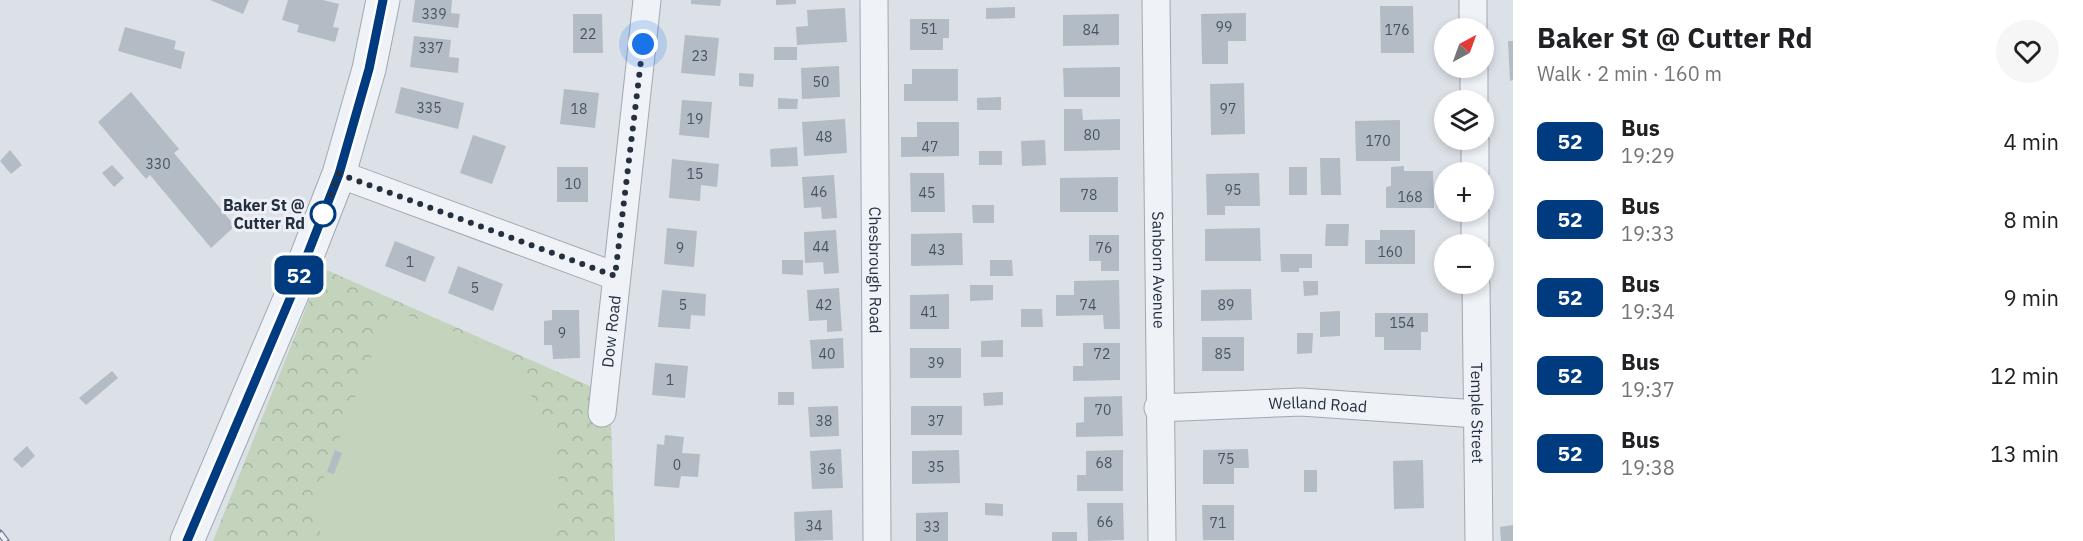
<!DOCTYPE html>
<html lang="en">
<head>
<meta charset="utf-8">
<style>
	body { margin:0; font-family:"IBM Plex Sans",sans-serif; background:#f6f6f6; color:#202124; height:100vh; display:flex; flex-direction:column; font-size:22px; white-space:nowrap }
	* { box-sizing:border-box; margin:0 }
	p { font-size:20px; color:#757577 }
	.icon { flex:none; width:33px; height:33px; fill:none; stroke:currentColor; stroke-width:2; stroke-linecap:round; stroke-linejoin:round }
	.map { position:relative; flex:1; overflow:hidden }
	.sheet { display:flex; flex-direction:column; background:#fff; width:570px }
	.sheet>* { flex:none }
	.badge { padding:0 12px; border-radius:9px; font-size:21px; line-height:39px }
	.needle { width:39px; rotate:41deg }
	.controls { position:absolute; left:1434px; top:18px; display:grid; gap:12px }
	.controls a { display:grid; place-items:center; width:60px; height:60px; border-radius:50%; background:#fff; box-shadow:0 3px 9px #0003; font-size:30px }
	.you { position:absolute; width:30px; height:30px; margin:-15px; border:4px solid #fff; border-radius:50%; background:#1a73e8; box-shadow:0 0 0 9px #1a73e833 }
	.map>.badge { position:absolute; translate:-50% -50%; box-shadow:0 0 0 3px #fff }
	.round { display:grid; place-items:center; flex:none; width:63px; height:63px; border-radius:32px; background:#f6f6f6 }
	.summary { display:flex; align-items:center; justify-content:space-between; height:102px; padding:0 24px }
	h1 { font-size:28px; font-weight:700; line-height:45px }
	ul { padding:0; list-style:none }
	li { display:flex; align-items:center; gap:18px; height:78px; padding:0 24px }
	li div { flex:1 }
	li b { display:block; font-size:22px }
	li em { font-style:normal }
	li .badge { min-width:66px; font-weight:700; text-align:center }
	main { display:flex; flex:1; min-height:0 }
	.map>svg:first-child { display:block }
	.park { fill:url(#park-crowns) }
	.pitch { fill:#c3d3bc }
	.building { fill:#b3bbc5 }
	.lines { fill:none; stroke-linecap:round; stroke-linejoin:round }
	.minor-casing { stroke:#a1a8b2; stroke-width:29 }
	.tertiary-casing { stroke:#a1a8b2; stroke-width:35 }
	.minor { stroke:#eff2f6; stroke-width:27 }
	.tertiary { stroke:#eff2f6; stroke-width:33 }
	.rail-casing { stroke:#748193; stroke-width:7 }
	.rail { stroke:#ecf0f6; stroke-width:4.5; stroke-dasharray:14; stroke-linecap:butt }
	.line-casing { stroke:#fff; stroke-width:14 }
	.line { stroke:#003b80; stroke-width:9 }
	.walk { stroke:#242f40; stroke-width:6; stroke-dasharray:0 10.8 }
	.stop-dot { fill:#fff; stroke:#003b80; stroke-width:3 }
	.labels { text-anchor:middle; stroke-width:6; stroke-linejoin:round; paint-order:stroke }
	.number-label { font-size:14px; fill:#485261 }
	.stop-label { font-size:16px; font-weight:bold; fill:#242f40; stroke:#ecf0f6; text-anchor:end }
	.street-label { font-size:16px; fill:#242f40; stroke:#ecf0f6 }
</style>
</head>
<body>
<main>
<div class="map">
<svg width="1513" height="541" viewBox="0 0 1513 541">
	<defs>
		<pattern id="park-crowns" width="20" height="18" patternUnits="userSpaceOnUse" patternTransform="scale(1.5)"><rect width="20" height="18" fill="#c3d3bc"/><path d="M2 6a3 3 0 1 1 6 0M12 15a3 3 0 1 1 6 0" fill="none" stroke="#a7b5a3"/></pattern>
	</defs>
	<rect width="100%" height="100%" fill="#dce1e8"/>
	<polygon class="park" points="322,268 610,395 615,541 213,541"/>
	<path class="pitch" d="M390,310C415,319 445,325 468,338C545,384 574,454 552,541H328L313,523L315,499Z"/>
	<g class="building">
		<polygon points="210,0 249,0 243,14"/>
		<polygon points="288,0 323,0 339,4 333,27 339,28 335,42 297,32 299,25 282,20"/>
		<polygon points="415,0 452,0 451,13 460,14 458,28 412,22"/>
		<polygon points="691,0 721,0 720,6 691,4"/>
		<polygon points="776,0 796,0 796,4 776,5"/>
		<polygon points="1380,6 1413,6 1414,53 1381,53"/>
		<polygon points="1015,7 1015,18 986,19 986,8"/>
		<polygon points="845,8 847,42 797,45 796,27 808,26 807,10"/>
		<polygon points="1246,13 1246,41 1228,41 1228,64 1202,64 1201,14"/>
		<polygon points="573,14 602,14 603,53 573,53"/>
		<polygon points="1119,14 1119,45 1063,46 1063,15"/>
		<polygon points="910,19 949,19 949,38 943,38 943,50 910,50"/>
		<polygon points="125,27 176,41 174,49 185,52 181,69 118,51"/>
		<polygon points="685,35 719,38 715,76 681,73"/>
		<polygon points="414,36 451,40 449,57 459,58 458,73 410,67"/>
		<polygon points="1508,41 1513,41 1513,80 1510,81"/>
		<rect x="774" y="47" width="23" height="13"/>
		<polygon points="839,66 840,97 802,99 801,68"/>
		<polygon points="1120,67 1120,97 1064,97 1063,68"/>
		<polygon points="912,69 958,69 958,101 904,101 904,84 912,84"/>
		<polygon points="739,73 754,74 753,87 739,86"/>
		<polygon points="1244,83 1245,134 1211,135 1210,84"/>
		<polygon points="401,87 464,103 458,129 395,113"/>
		<polygon points="564,89 599,93 595,128 560,124"/>
		<polygon points="131,92 179,149 174,153 235,226 211,248 150,175 146,179 98,122"/>
		<polygon points="1001,97 1001,110 977,110 977,98"/>
		<polygon points="778,98 798,99 797,109 778,109"/>
		<polygon points="682,100 712,102 709,138 679,135"/>
		<polygon points="1064,109 1082,109 1083,120 1120,119 1120,150 1064,151"/>
		<polygon points="845,119 847,153 804,156 802,122"/>
		<polygon points="1400,120 1400,161 1356,161 1355,121"/>
		<polygon points="917,122 959,122 959,156 901,157 901,137 917,137"/>
		<polygon points="473,135 506,146 492,184 460,173"/>
		<polygon points="1045,140 1046,165 1022,166 1021,141"/>
		<polygon points="797,147 798,166 771,167 770,149"/>
		<polygon points="10,150 22,165 11,174 0,161"/>
		<rect x="979" y="151" width="23" height="14"/>
		<polygon points="1320,158 1340,158 1341,195 1321,195"/>
		<polygon points="672,159 719,164 717,187 701,185 700,201 669,198"/>
		<polygon points="112,165 124,178 114,187 102,173"/>
		<polygon points="1404,166 1404,171 1433,171 1434,208 1386,208 1386,187 1391,186 1391,167"/>
		<rect x="557" y="167" width="31" height="35"/>
		<rect x="1289" y="167" width="18" height="28"/>
		<polygon points="910,173 944,173 945,212 911,212"/>
		<polygon points="1259,173 1260,206 1225,206 1225,215 1207,215 1206,174"/>
		<polygon points="834,175 837,218 822,219 821,207 804,208 802,177"/>
		<polygon points="1118,177 1118,212 1060,212 1060,178"/>
		<polygon points="972,205 994,205 994,223 973,223"/>
		<polygon points="1326,224 1349,224 1348,246 1325,246"/>
		<polygon points="667,228 697,231 694,267 664,264"/>
		<polygon points="1260,228 1261,261 1205,261 1205,229"/>
		<polygon points="836,230 839,273 824,274 823,262 805,263 804,232"/>
		<polygon points="1380,230 1415,230 1415,264 1365,264 1365,240 1380,240"/>
		<polygon points="962,233 963,265 911,266 911,234"/>
		<polygon points="1089,235 1119,235 1119,271 1101,271 1101,261 1089,261"/>
		<polygon points="395,241 435,257 425,282 385,266"/>
		<polygon points="1280,254 1312,254 1312,268 1299,268 1299,272 1281,272"/>
		<polygon points="782,260 803,260 803,275 782,274"/>
		<polygon points="990,260 1012,260 1013,276 990,276"/>
		<polygon points="458,266 503,284 493,311 448,293"/>
		<polygon points="1119,280 1120,329 1104,329 1103,315 1056,316 1056,295 1074,295 1074,281"/>
		<polygon points="1303,281 1318,281 1318,295 1304,296"/>
		<polygon points="970,285 993,285 993,300 970,301"/>
		<polygon points="839,288 842,331 827,332 827,320 809,321 807,290"/>
		<polygon points="1251,289 1252,320 1201,321 1201,290"/>
		<polygon points="662,290 706,294 705,316 691,315 690,329 658,327"/>
		<polygon points="949,294 949,329 910,329 910,295"/>
		<polygon points="1021,309 1042,309 1043,327 1021,327"/>
		<polygon points="552,310 579,310 580,358 553,359 552,345 544,345 544,321 552,320"/>
		<polygon points="1340,311 1340,336 1320,337 1320,312"/>
		<polygon points="1375,313 1428,313 1428,332 1421,332 1421,350 1384,350 1384,337 1375,337"/>
		<polygon points="1297,333 1313,333 1312,353 1297,354"/>
		<rect x="1202" y="337" width="42" height="34"/>
		<polygon points="843,338 844,368 812,369 810,340"/>
		<polygon points="1003,340 1003,357 981,357 981,341"/>
		<polygon points="1083,343 1120,343 1120,380 1073,381 1073,366 1083,366"/>
		<rect x="910" y="348" width="51" height="30"/>
		<polygon points="655,363 688,366 685,398 652,395"/>
		<polygon points="112,371 118,378 86,405 79,398"/>
		<rect x="778" y="392" width="16" height="13"/>
		<polygon points="1003,392 1003,405 984,406 983,393"/>
		<polygon points="1122,396 1123,436 1076,437 1076,423 1084,422 1084,397"/>
		<polygon points="838,406 839,436 810,437 808,407"/>
		<rect x="911" y="406" width="51" height="29"/>
		<polygon points="665,435 684,437 682,453 700,454 698,477 681,476 679,488 654,486 657,444 664,445"/>
		<polygon points="27,446 35,456 22,468 13,459"/>
		<polygon points="841,449 843,488 812,489 810,451"/>
		<polygon points="1248,449 1249,468 1234,468 1234,484 1203,484 1203,450"/>
		<polygon points="335,450 342,453 334,474 327,472"/>
		<polygon points="959,450 960,483 912,484 912,451"/>
		<polygon points="1123,450 1123,491 1077,491 1077,475 1086,475 1086,451"/>
		<polygon points="1423,460 1424,508 1394,509 1393,461"/>
		<rect x="1304" y="470" width="13" height="22"/>
		<polygon points="985,503 1003,504 1003,516 985,515"/>
		<polygon points="1087,503 1123,503 1124,540 1088,541"/>
		<polygon points="1202,505 1234,505 1234,540 1203,540"/>
		<polygon points="832,510 833,540 795,541 794,512"/>
		<polygon points="948,512 948,541 916,541 916,513"/>
		<polygon points="1513,525 1513,541 1501,541 1500,527"/>
		<rect x="1052" y="532" width="25" height="9"/>
	</g>
	<g class="lines">
		<defs>
			<g id="minor">
				<path id="s1" d="M874,0L877,541"/>
				<path id="s2" d="M1156,0L1162,541"/>
				<polyline points="1473,0 1473,28"/>
				<polyline points="1474,68 1474,100"/>
				<polyline points="1475,140 1475,172"/>
				<polyline points="339,174 615,276"/>
				<polyline points="1475,212 1475,244"/>
				<path id="s3" d="M1476,284L1479,541"/>
				<path id="s4" d="M1158,408L1301,402L1477,414"/>
				<path id="s5" d="M602,413L647,0"/>
			</g>
			<polyline id="tertiary" points="187,541 292,294 339,174 369,69 383,0"/>
		</defs>
		<use href="#minor" class="minor-casing"/>
		<use href="#tertiary" class="tertiary-casing"/>
		<use href="#minor" class="minor"/>
		<use href="#tertiary" class="tertiary"/>
		<defs>
			<polyline id="rail" points="0,533 6,541"/>
		</defs>
		<use href="#rail" class="rail-casing"/>
		<use href="#rail" class="rail"/>
	</g>
	<g class="lines">
		<defs>
			<polyline id="line" points="187,541 292,294 339,174 369,69 383,0"/>
		</defs>
		<use href="#line" class="line-casing"/>
		<use href="#line" class="line"/>
		<polyline class="walk" points="323,214 339,174 615,276 643,44"/>
	</g>
	<circle class="stop-dot" cx="323" cy="214" r="12"/>
	<g class="labels">
		<g class="number-label">
			<text x="434" y="19">339</text>
			<text x="1224" y="32">99</text>
			<text x="929" y="34">51</text>
			<text x="1091" y="35">84</text>
			<text x="1397" y="35">176</text>
			<text x="588" y="39">22</text>
			<text x="431" y="53">337</text>
			<text x="700" y="61">23</text>
			<text x="821" y="87">50</text>
			<text x="429" y="113">335</text>
			<text x="579" y="114">18</text>
			<text x="1228" y="114">97</text>
			<text x="695" y="124">19</text>
			<text x="1092" y="140">80</text>
			<text x="824" y="142">48</text>
			<text x="1378" y="146">170</text>
			<text x="930" y="152">47</text>
			<text x="158" y="169">330</text>
			<text x="695" y="179">15</text>
			<text x="573" y="189">10</text>
			<text x="1233" y="195">95</text>
			<text x="819" y="197">46</text>
			<text x="927" y="198">45</text>
			<text x="1089" y="200">78</text>
			<text x="1410" y="202">168</text>
			<text x="821" y="252">44</text>
			<text x="680" y="253">9</text>
			<text x="1104" y="253">76</text>
			<text x="937" y="255">43</text>
			<text x="1390" y="257">160</text>
			<text x="410" y="267">1</text>
			<text x="475" y="293">5</text>
			<text x="683" y="310">5</text>
			<text x="824" y="310">42</text>
			<text x="1088" y="310">74</text>
			<text x="1226" y="310">89</text>
			<text x="929" y="317">41</text>
			<text x="1402" y="328">154</text>
			<text x="562" y="338">9</text>
			<text x="827" y="359">40</text>
			<text x="1102" y="359">72</text>
			<text x="1223" y="359">85</text>
			<text x="936" y="368">39</text>
			<text x="670" y="385">1</text>
			<text x="1103" y="415">70</text>
			<text x="824" y="426">38</text>
			<text x="936" y="426">37</text>
			<text x="1226" y="464">75</text>
			<text x="1104" y="468">68</text>
			<text x="677" y="470">0</text>
			<text x="936" y="472">35</text>
			<text x="827" y="474">36</text>
			<text x="1105" y="527">66</text>
			<text x="1218" y="528">71</text>
			<text x="814" y="531">34</text>
			<text x="932" y="532">33</text>
		</g>
		<g class="stop-label">
			<text x="305" y="211">Baker St @<tspan x="305" dy="18">Cutter Rd</tspan></text>
		</g>
		<g class="street-label">
			<text dy="6" stroke="none"><textPath href="#s1" startOffset="270">Chesbrough Road</textPath></text>
			<text dy="6" stroke="none"><textPath href="#s2" startOffset="270">Sanborn Avenue</textPath></text>
			<text dy="6" stroke="none"><textPath href="#s5" startOffset="82">Dow Road</textPath></text>
			<text dy="6" stroke="none"><textPath href="#s4" startOffset="160">Welland Road</textPath></text>
			<text dy="6" stroke="none"><textPath href="#s3" startOffset="129">Temple Street</textPath></text>
		</g>
	</g>
</svg>
<div class="controls">
<a><svg class="needle" viewBox="-14 -14 28 28"><path d="M0-13l5 13h-10z" fill="#e53935"/><path d="M0 13l5-13h-10z" fill="#757577"/></svg></a>
<a><svg class="icon" aria-label="layers" viewBox="0 0 24 24"><path d="M12 4l9 5-9 5-9-5zM3 14l9 5 9-5"/></svg></a>
<a>+</a>
<a>−</a>
</div>
<div class="you" style="left:643px;top:44px"></div>
<b class="badge" style="left:299px;top:275px;background:#003b80;color:#fff">52</b>
</div>
<section class="sheet">
<div class="summary"><div><h1>Baker St @ Cutter Rd</h1><p>Walk · 2 min · 160 m</p></div><a class="round"><svg class="icon" aria-label="heart" viewBox="0 0 24 24"><path d="M12 20l-8-8c-3-5 5-10 8-4 3-6 11-1 8 4z"/></svg></a></div>
<ul>
<li><span class="badge" style="background:#003b80;color:#fff">52</span><div><b>Bus</b><p>19:29</p></div><em>4 min</em></li>
<li><span class="badge" style="background:#003b80;color:#fff">52</span><div><b>Bus</b><p>19:33</p></div><em>8 min</em></li>
<li><span class="badge" style="background:#003b80;color:#fff">52</span><div><b>Bus</b><p>19:34</p></div><em>9 min</em></li>
<li><span class="badge" style="background:#003b80;color:#fff">52</span><div><b>Bus</b><p>19:37</p></div><em>12 min</em></li>
<li><span class="badge" style="background:#003b80;color:#fff">52</span><div><b>Bus</b><p>19:38</p></div><em>13 min</em></li>
</ul>
</section>
</main>
</body>
</html>
